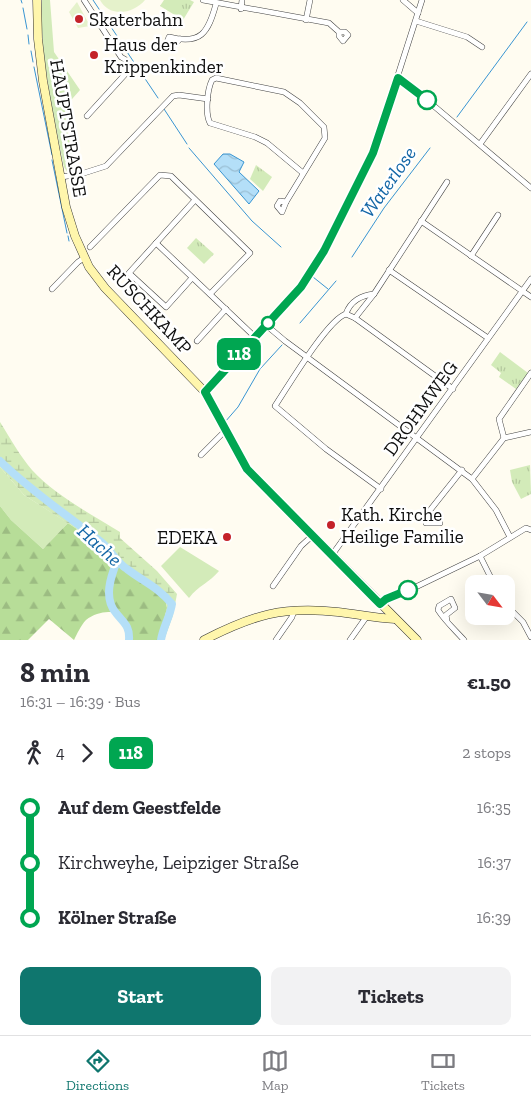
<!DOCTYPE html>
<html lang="en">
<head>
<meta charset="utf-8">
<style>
	body { margin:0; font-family:"Zilla Slab",serif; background:#f2f2f3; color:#2b2b33; height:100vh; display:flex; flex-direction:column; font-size:19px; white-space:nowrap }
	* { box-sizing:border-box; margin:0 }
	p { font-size:16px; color:#7c7c81 }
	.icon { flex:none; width:28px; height:28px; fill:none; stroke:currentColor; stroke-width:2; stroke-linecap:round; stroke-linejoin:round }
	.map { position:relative; height:640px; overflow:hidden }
	.sheet { display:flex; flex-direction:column; background:#fff; flex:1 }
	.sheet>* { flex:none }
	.badge { padding:0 10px; border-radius:8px; font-size:18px; line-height:32px }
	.needle { width:32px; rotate:121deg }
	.buttons { position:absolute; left:465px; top:575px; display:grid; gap:10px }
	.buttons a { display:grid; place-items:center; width:50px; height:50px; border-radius:10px; background:#fff; box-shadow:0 5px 20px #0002; font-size:25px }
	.map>.badge { position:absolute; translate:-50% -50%; box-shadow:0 0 0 2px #fff }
	.legs { display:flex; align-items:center; gap:8px; height:55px; padding:0 20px; font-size:16px }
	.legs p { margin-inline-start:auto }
	.headline { display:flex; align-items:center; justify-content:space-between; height:85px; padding:0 20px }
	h1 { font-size:28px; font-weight:800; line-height:38px }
	.primary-button { display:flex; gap:10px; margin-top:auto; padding:10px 20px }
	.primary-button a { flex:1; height:58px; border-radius:10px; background:#0f766e; color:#fff; font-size:20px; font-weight:800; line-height:58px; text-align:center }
	.primary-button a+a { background:#f2f2f3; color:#2b2b33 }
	ul { padding:0 20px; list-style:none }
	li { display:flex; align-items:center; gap:18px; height:55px; font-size:19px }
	li i { display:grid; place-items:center; width:8px; height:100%; margin:0 6px; background:currentColor }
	li i::after { content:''; width:12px; height:12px; margin:-6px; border:4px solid; border-radius:50%; background:#fff }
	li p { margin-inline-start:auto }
	li:first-child i { background:linear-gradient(#0000 50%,currentColor 0) }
	li:last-child i { background:linear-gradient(currentColor 50%,#0000 0) }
	.dock { display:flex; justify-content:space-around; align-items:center; height:70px; border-top:1px solid #e1e1e2; background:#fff; font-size:14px; color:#7c7c81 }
	.dock a { display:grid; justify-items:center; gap:2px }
	.dock .selected { color:#0f766e }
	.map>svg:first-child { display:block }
	.grass { fill:#d3ebb9 }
	.forest { fill:url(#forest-firs) }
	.wetland { fill:url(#wetland-marsh) }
	.park { fill:url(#park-tufts) }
	.pitch { fill:#e5f2cb }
	.water { fill:url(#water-waves); stroke:#3995d2 }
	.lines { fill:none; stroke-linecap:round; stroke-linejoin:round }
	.stream { stroke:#3995d2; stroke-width:1 }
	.river { stroke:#b4dff8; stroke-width:8 }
	.minor-casing { stroke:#424242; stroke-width:6 }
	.secondary-casing { stroke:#313131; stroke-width:9 }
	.minor { stroke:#fff; stroke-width:5 }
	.secondary { stroke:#fff6ac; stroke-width:8 }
	.line-1-casing { stroke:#fff; stroke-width:11 }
	.line-1 { stroke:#00a651; stroke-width:8 }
	.poi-dot { fill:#c4222a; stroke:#fff; stroke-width:2 }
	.stop-1-dot { fill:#fff; stroke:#00a651; stroke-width:2.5 }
	.labels { text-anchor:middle; stroke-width:5; stroke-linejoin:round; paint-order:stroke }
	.poi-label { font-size:19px; fill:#0f0f0f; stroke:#fff; text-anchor:start }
	.street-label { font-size:19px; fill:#0f0f0f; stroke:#fff }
	.water-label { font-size:20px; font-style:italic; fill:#1366a6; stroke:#fff }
</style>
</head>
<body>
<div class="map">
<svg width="531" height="640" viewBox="0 0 531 640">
	<defs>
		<pattern id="forest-firs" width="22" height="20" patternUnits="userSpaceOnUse" patternTransform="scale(1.25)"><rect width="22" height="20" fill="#b7dd98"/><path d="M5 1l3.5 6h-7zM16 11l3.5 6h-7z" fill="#9cbc82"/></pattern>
		<pattern id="wetland-marsh" width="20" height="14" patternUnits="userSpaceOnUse" patternTransform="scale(1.25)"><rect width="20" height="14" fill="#d3ebb9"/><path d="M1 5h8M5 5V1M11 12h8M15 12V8" fill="none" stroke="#b4c89e"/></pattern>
		<pattern id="park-tufts" width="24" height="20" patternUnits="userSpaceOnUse" patternTransform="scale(1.25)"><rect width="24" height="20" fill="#d3ebb9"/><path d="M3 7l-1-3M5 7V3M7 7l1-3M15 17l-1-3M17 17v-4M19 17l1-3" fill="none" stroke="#b4c89e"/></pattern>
		<pattern id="water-waves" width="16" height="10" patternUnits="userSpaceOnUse" patternTransform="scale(1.25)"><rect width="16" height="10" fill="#b4dff8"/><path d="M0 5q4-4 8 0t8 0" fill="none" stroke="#9abed3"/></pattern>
	</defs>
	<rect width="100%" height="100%" fill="#fffcf1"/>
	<g class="grass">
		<path d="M42,0H50L54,52L80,90L65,107L66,126L76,171L68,173L64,167C54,116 39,52 42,0Z"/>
		<polygon points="0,467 24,495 68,523 43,549 11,520 0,506"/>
		<path d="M180,547L219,571C210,582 198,586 189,598L161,566Z"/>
	</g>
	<path class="forest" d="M0,506L11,520L43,549L68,523L100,544L126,570L155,587L165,597L167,608L164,620L173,615L164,640H130C134,611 106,605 86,620C81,625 77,634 74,640L49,619L28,640H0Z"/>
	<path class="wetland" d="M0,422C10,438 20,456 32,470C56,496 91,514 120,532V538L157,571L177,594L173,615L164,621L167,608L165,597L156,587L126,570L100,544L24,495L0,467Z"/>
	<g class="park">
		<polygon points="164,0 190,0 194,2 183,20 160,6"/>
		<polygon points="256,165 272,177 263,191 250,179"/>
		<polygon points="196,238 214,254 204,264 187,248"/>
		<polygon points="500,352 528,373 516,389 499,377 501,373 491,365"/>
		<polygon points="530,465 531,494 521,499 512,482 510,470"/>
	</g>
	<g class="pitch">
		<path d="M100,0H145C133,14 110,18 100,0Z"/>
		<polygon points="77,2 90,26 78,28 69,12"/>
	</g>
	<polygon class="water" points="223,154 230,154 244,162 239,172 259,191 249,204 214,164"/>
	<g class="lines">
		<g class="stream">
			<polyline points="21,0 22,3"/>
			<polyline points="93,0 117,36"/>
			<polyline points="23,8 27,29"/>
			<polyline points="28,35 29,44"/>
			<polyline points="117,37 158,98"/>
			<polyline points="31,51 33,62"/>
			<polyline points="34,67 52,155"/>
			<polyline points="164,109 187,144"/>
			<polyline points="457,117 527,22"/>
			<polyline points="189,148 252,221 281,247"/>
			<polyline points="52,160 67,233"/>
			<polyline points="68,236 69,241"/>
			<polyline points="352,257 384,208 430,148"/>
			<polyline points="313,277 328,289"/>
			<polyline points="300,323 336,281"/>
			<polyline points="225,422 238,407 260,369 282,345"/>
		</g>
		<g class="river">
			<path d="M0,461C31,491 67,515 101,542C111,550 116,562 127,569C144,582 158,587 172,604C170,617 163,627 161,640"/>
			<path d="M117,561C111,576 103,598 116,613C124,623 130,626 129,640"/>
		</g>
		<defs>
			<g id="minor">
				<path d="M84,0L121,57C126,59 129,64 129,70L87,116"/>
				<polyline points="203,0 329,23 339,32 339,36 343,41 348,35 345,32 339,32"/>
				<polyline points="403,0 418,13"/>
				<polyline points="241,9 242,0"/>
				<polyline points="306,20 310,0"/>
				<polyline points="416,21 467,37 482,47"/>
				<path d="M180,39L173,46L166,45L169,37C201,45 208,33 216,4"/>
				<polyline points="398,78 402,79 531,188"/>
				<polyline points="480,144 531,74"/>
				<polyline points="61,177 81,174 106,166 173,96 179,95 208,99"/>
				<polygon points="280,201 286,202 282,212 277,206"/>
				<path d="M286,202L325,138L324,127L300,103L284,92L216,78L212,80C207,90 205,114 210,123L255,137L267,143L303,173"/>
				<polyline points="421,221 531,297"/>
				<polyline points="156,243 255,337"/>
				<polyline points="90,247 160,175 171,176 250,253 210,294"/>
				<polyline points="471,256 498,215"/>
				<polyline points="389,270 488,338"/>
				<polyline points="192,278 166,307 129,273 195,200"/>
				<polyline points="52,289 78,262 84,258"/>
				<path d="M346,314C350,301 362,295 374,294"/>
				<polyline points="355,318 374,294 447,182"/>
				<polyline points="266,325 285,341 472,479 496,510 510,537"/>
				<polyline points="197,341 226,309"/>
				<polyline points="205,392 301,287 324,251 373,153 422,0"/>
				<polyline points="504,438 499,419 531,373"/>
				<polyline points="201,455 225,431"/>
				<polyline points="472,479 504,438 531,432"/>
				<path d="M381,489L326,449L275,406C287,388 328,319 346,314L355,318L453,389"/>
				<polyline points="440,523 426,523 427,514 462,470"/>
				<polyline points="332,555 531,279"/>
				<polyline points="480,556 494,584"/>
				<polyline points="273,586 301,546 312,536"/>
				<polyline points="380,604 386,599 395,597 480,556 526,528 531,530"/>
				<polyline points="506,605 523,622 531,637"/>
				<path d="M447,621L446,615L455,608L451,599L439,606L438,610C445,621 455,630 464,640"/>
				<polyline points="276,640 292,617 294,610"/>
				<polyline points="350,640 367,616"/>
			</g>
			<g id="secondary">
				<polyline points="37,0 38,39 43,81 66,207 75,236 89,267 105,288 205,392 247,469 417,640"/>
				<path d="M204,640C253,615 282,606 338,612C357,614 375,618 395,619"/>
			</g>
		</defs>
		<use href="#minor" class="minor-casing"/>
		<use href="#secondary" class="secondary-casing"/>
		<use href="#minor" class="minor"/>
		<use href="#secondary" class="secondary"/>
	</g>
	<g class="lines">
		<defs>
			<polyline id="line-1" points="408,590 386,599 380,604 375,599 247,469 205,392 301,287 324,251 373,153 398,78 427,100"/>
		</defs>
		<use href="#line-1" class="line-1-casing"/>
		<use href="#line-1" class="line-1"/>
	</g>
	<g class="poi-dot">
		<circle cx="79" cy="19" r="5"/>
		<circle cx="94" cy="55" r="5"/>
		<circle cx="331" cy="525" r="5"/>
		<circle cx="227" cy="537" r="5"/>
	</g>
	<g class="stop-1-dot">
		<circle cx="427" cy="100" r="9"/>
		<circle cx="268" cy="323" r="6"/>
		<circle cx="408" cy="590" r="9"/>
	</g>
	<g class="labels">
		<g class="poi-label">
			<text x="89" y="26">Skaterbahn</text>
			<text x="104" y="51">Haus der<tspan x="104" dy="22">Krippenkinder</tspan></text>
			<text x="341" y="521">Kath. Kirche<tspan x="341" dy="22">Heilige Familie</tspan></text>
			<text x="217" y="544" text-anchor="end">EDEKA</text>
		</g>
		<g class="street-label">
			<text transform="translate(69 128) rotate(80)" y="7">HAUPTSTRASSE</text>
			<text transform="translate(150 309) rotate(47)" y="7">RUSCHKAMP</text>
			<text transform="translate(420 408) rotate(-54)" y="7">DROHMWEG</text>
		</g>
		<g class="water-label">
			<text transform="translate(388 182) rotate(-55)" y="7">Waterlose</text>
			<text transform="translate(100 545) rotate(42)" y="7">Hache</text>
		</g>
	</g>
</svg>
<div class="buttons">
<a><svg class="needle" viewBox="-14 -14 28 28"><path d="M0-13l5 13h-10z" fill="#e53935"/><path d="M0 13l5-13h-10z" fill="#7c7c81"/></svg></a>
</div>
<b class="badge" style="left:239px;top:354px;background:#00a651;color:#fff">118</b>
</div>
<section class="sheet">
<div class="headline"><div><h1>8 min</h1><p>16:31 – 16:39 · Bus</p></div><b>€1.50</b></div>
<div class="legs"><svg class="icon" aria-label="walk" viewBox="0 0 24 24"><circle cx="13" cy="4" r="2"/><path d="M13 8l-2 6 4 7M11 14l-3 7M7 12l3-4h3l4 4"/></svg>4<svg class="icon" aria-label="forward" viewBox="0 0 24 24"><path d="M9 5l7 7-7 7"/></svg><b class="badge" style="background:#00a651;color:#fff">118</b><p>2 stops</p></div>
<ul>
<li><i style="color:#00a651"></i><b>Auf dem Geestfelde</b><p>16:35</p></li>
<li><i style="color:#00a651"></i><span>Kirchweyhe, Leipziger Straße</span><p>16:37</p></li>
<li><i style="color:#00a651"></i><b>Kölner Straße</b><p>16:39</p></li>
</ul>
<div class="primary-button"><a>Start</a><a>Tickets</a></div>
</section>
<nav class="dock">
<a class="selected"><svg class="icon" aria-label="directions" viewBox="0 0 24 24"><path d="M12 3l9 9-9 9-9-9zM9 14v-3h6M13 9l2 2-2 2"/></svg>Directions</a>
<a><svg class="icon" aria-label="map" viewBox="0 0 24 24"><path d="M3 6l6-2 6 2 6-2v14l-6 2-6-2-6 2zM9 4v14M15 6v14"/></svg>Map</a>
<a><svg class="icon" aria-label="tickets" viewBox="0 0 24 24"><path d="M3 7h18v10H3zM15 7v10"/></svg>Tickets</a>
</nav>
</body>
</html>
